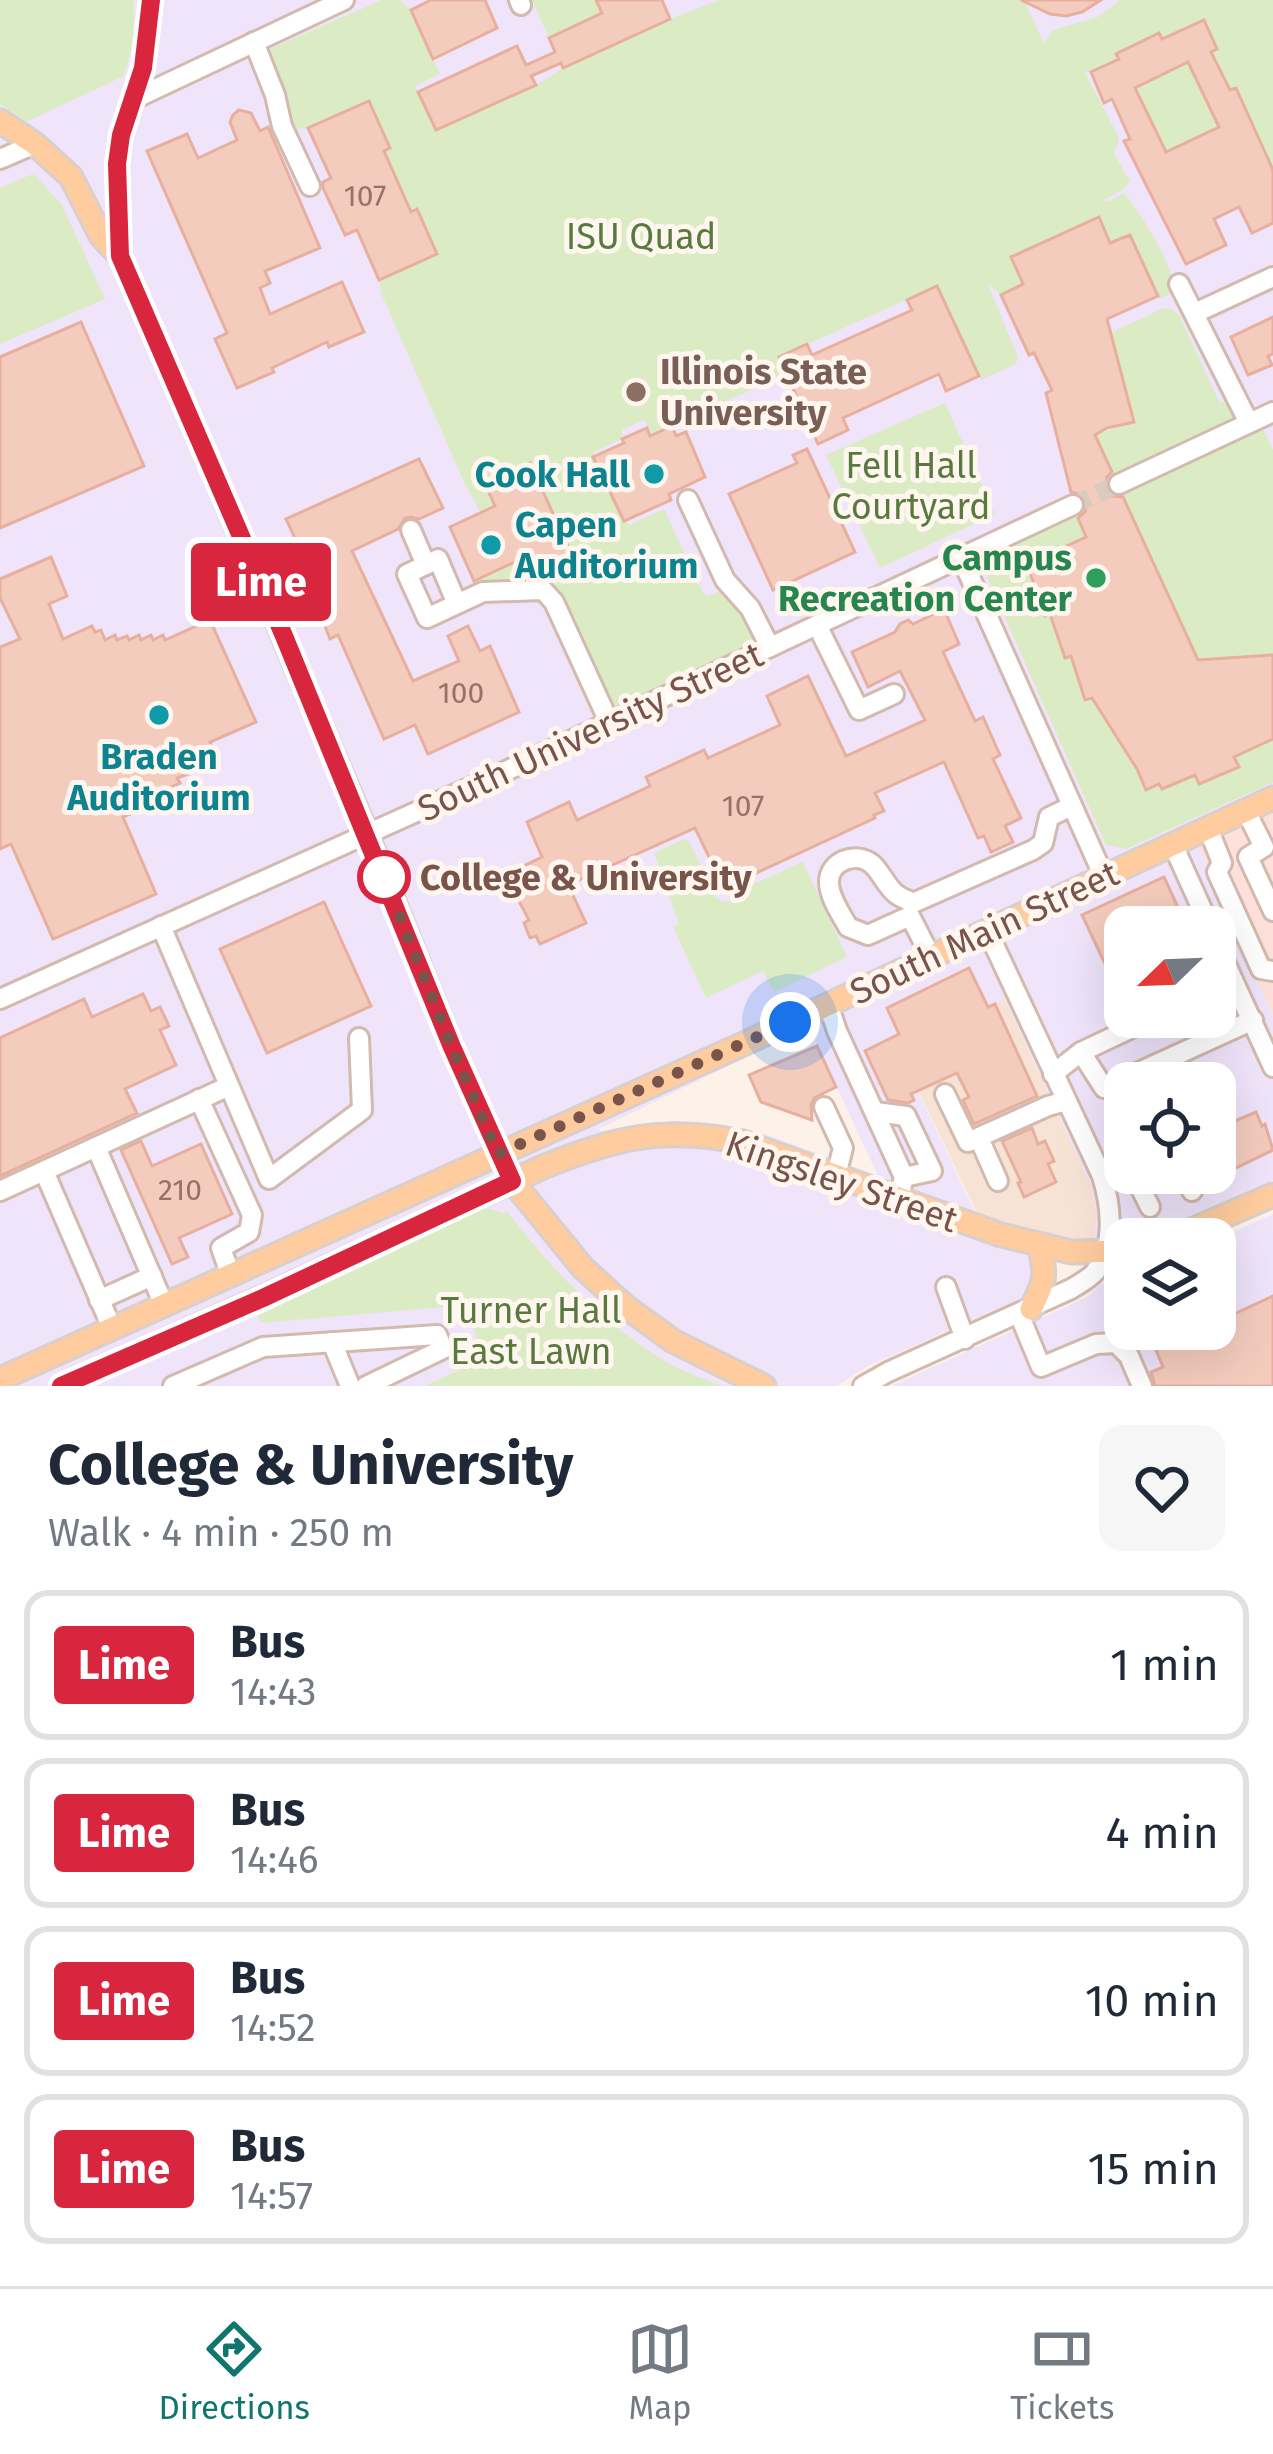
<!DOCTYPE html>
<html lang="en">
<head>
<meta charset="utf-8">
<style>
	body { margin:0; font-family:"Fira Sans",sans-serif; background:#f6f6f7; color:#1f2937; height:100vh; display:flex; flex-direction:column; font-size:45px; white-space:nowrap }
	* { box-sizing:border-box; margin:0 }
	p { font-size:39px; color:#747a83 }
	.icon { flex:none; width:66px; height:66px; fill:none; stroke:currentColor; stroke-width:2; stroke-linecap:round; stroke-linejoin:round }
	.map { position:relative; height:1386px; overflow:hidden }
	.side { display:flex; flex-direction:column; background:#fff; flex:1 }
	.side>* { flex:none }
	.badge { padding:0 24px; border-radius:9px; font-size:42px; line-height:78px }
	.needle { width:78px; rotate:247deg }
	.controls { position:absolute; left:1104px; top:906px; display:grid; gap:24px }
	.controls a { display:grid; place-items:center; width:132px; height:132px; border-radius:24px; background:#fff; box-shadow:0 12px 48px #0002; font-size:60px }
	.you { position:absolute; width:60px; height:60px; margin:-30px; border:9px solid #fff; border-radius:50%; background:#1a73e8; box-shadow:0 0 0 18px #1a73e833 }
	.map>.badge { position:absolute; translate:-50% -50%; box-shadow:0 0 0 6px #fff }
	.round { display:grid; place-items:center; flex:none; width:126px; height:126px; border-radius:24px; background:#f6f6f7 }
	.head { display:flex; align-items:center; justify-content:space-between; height:204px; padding:0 48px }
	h1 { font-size:57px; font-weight:700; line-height:90px }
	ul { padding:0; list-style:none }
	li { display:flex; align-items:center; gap:36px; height:150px; margin:0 24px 18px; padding:0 24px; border:6px solid #e0e1e3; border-radius:24px }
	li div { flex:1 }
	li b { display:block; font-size:45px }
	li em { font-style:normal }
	li .badge { min-width:132px; font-weight:700; text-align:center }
	.menu { display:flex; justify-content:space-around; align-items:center; height:168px; border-top:3px solid #e0e1e3; background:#fff; font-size:33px; color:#747a83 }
	.menu a { display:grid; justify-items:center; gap:6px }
	.menu .selected { color:#0f766e }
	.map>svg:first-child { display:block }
	.residential { fill:#f6e3d6 }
	.commercial { fill:#fee1db }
	.education { fill:#efe4fa; fill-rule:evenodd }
	.green { fill:#dbecc5 }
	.building { fill:#f4ccbe; stroke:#e8af9e; stroke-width:3; fill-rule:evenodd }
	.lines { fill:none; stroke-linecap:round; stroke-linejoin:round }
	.minor-tunnel { stroke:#dccac0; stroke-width:18; stroke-dasharray:18 9; stroke-linecap:butt }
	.minor-casing { stroke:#d3baaf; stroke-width:24 }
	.major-casing { stroke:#d9cfcc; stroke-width:27 }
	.minor { stroke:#fff; stroke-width:18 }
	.major { stroke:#fecc9e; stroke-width:21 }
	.line-casing { stroke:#fff; stroke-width:27 }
	.line { stroke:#d7263d; stroke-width:18 }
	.walk { stroke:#79544a; stroke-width:12; stroke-dasharray:0 21.6 }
	.education-dot { fill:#8d6e63; stroke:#fff7ef; stroke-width:4.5 }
	.culture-dot { fill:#0f9aa8; stroke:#fff7ef; stroke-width:4.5 }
	.leisure-dot { fill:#2e9e5b; stroke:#fff7ef; stroke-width:4.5 }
	.stop-dot { fill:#fff; stroke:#d7263d; stroke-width:6 }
	.labels { text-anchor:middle; stroke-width:10; stroke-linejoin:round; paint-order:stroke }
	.number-label { font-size:30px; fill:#987267 }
	.park-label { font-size:36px; fill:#587a3e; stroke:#fff7ef }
	.education-label { font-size:36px; font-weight:bold; fill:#785e54; stroke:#fff7ef; text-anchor:start }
	.culture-label { font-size:36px; font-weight:bold; fill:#0d838f; stroke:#fff7ef; text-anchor:end }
	.leisure-label { font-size:36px; font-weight:bold; fill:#27864d; stroke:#fff7ef; text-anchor:end }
	.street-label { font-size:36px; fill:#79544a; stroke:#fff7ef }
	.stop-label { font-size:36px; font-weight:bold; fill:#79544a; stroke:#fff7ef; text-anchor:start }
</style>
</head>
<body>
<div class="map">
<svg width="1273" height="1386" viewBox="0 0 1273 1386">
	<rect width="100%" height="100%" fill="#fdf2e8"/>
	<polygon class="residential" points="1005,998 1091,1186 1097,1213 1096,1230 1093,1239 1088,1241 1030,1233 977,1213 898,1048"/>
	<polygon class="commercial" points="1273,810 1273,1016 1198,844"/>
	<g class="education">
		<path d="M0,0H1273V784L1189,823L1273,1016V1180L1162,1229L1136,1236L1093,1239L1097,1213L1091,1186L1005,999L898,1049L989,1241L1023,1254L1031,1260L1035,1280L1026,1296L868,1366L837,1386H0ZM1125,927H1215V1017H1125ZM809,1027L878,1176L760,1132L673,1121L601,1131L599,1129ZM1125,1083H1215V1173H1125Z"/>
		<polygon points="1273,1214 1273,1386 891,1386 1087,1297 1109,1278 1125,1270 1125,1329 1215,1329 1215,1240"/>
	</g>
	<g class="green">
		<polygon points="0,0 134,0 133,41 124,76 26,122 0,104"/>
		<path d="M382,0H399L411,10L440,74L415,86L436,130L536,85L563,68L670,19L720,0H1024L1044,43L1053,30L1098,17L1120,0H1273V170L1246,120L1250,117L1237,88L1230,90L1211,52L1217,48L1204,20L1175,33L1164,43L1159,34L1117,53L1119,59L1091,72L1084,71L1119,138L1114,154L1130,181L1125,188L1102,201H1109L1124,193C1137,207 1176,268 1172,286C1171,295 1167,295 1159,299L1130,235L1110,243L1098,217L1012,257L1023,284L1001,295L988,284L1018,357L1016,364L981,380L937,286L779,357L786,375L652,433L644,420L622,430V439L593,452L629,525L664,509L703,593L709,596L720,591L746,607L756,631L753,642L615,708L606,706L558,599L474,581L519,560L530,582L574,562L530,463L485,483L495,506L481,513L464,482L381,293L379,280L416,210L411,212L384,151L390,147L370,101L308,128L295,129L270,75L267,50Z"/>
		<polygon points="532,0 596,0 602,13 549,38"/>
		<polygon points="1188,63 1219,127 1166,152 1135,88"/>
		<polygon points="30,175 35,175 62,205 105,299 0,344 0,188"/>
		<polygon points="1164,308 1172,309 1179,315 1220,403 1228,400 1263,429 1273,450 1273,782 1126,849 1106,845 984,570 987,557 1122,494 1095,435 1134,422 1110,333"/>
		<polygon points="945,403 995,514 880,568 826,455"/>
		<polygon points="684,839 689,841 716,898 724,902 730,901 728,895 803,862 847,957 774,992 763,971 706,998 673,927 679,924 654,853"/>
		<path d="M482,1207L504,1213L506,1210C552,1270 604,1325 670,1364C686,1373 705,1379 722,1386H425L483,1359L467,1305L261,1323L256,1311Z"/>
	</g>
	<g class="building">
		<polygon points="431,0 485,0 497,28 433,59 411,10"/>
		<polygon points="596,0 662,0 670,19 563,68 561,63 531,76 536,85 436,130 418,92 517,46 526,65 555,52 549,38 602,13"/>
		<polygon points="1021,0 1101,0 1082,12 1066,16 1050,14"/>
		<path d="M1204,20L1217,49L1211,52L1230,90L1236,88L1273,170V223L1252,233L1239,207L1214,219L1226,245L1186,264L1124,141L1130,139L1112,99L1104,103L1091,72L1119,59L1116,54L1159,33L1162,39ZM1188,62L1219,127L1166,152L1135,88Z"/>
		<polygon points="369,101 390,148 384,151 411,212 417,209 437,254 379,280 357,230 345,235 323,188 323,182 331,178 308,128"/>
		<polygon points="239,110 251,113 260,131 268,127 320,248 265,271 270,283 260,288 270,314 342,282 364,332 329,347 327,342 272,368 274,372 237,388 215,339 227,333 147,151 187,134 198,158 237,140 230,122 233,115"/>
		<polygon points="1099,217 1110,243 1130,235 1158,296 1107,319 1134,422 1107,428 1095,435 1112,472 1107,477 1106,489 1112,496 1123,497 1198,660 1273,655 1273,739 1234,757 1239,767 1199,784 1195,775 1162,789 1159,784 1146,790 1137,769 1092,698 1085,700 1071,656 1065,658 1050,614 1045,616 1027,564 1086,537 1078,518 1085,512 1086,505 1082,495 1071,492 1046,393 1052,390 1034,353 1029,355 1001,295 1023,284 1011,257"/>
		<polygon points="937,286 979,376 946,391 939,374 843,418 848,430 818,444 779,357 807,344 812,355 912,310 907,300"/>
		<polygon points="1273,317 1273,354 1268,356 1272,365 1248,375 1231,337"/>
		<polygon points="81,322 144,466 0,528 0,357"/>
		<polygon points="672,426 676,436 686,432 705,477 669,494 671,500 624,521 593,457 624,443 622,439 647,428 650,436"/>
		<polygon points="807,449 855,552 773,590 729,494 797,463 793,455"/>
		<polygon points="419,459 443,508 419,519 411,517 405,518 398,529 352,551 413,681 459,661 448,636 468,626 480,651 490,646 519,712 428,754 415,725 384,739 338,635 330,639 306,577 312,575 286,519"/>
		<polygon points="530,463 575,562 543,577 527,577 519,560 474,581 450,527 495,506 485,484"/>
		<polygon points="51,557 67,596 49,604 63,639 92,626 95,632 101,630 105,640 115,635 117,640 127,636 129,640 139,635 141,640 151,635 153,640 163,635 165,640 210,620 256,722 210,742 212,747 201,751 203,756 194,760 196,765 186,769 188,774 177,778 180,783 169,788 172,796 123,817 156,894 53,939 11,844 0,849 0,647 20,639 0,598 0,579"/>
		<polygon points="944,609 959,644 943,652 975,721 983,717 1000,755 993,759 1021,818 1005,826 1013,842 991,852 984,836 978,838 944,762 875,793 884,811 874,815 875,818 724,888 695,828 568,885 586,923 540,944 536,936 530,938 524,923 529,920 505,875 542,857 527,822 569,802 577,820 650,786 646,777 704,750 708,758 780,725 767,696 808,676 846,756 925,720 900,671 868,687 852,652 895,632 900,624 908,620 913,624"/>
		<polygon points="1164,877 1187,927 1125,927 1125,1006 1082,915"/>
		<polygon points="324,902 371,1006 267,1053 220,949"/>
		<polygon points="969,968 988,1007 995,1004 1037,1096 974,1124 963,1100 969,1097 957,1073 911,1094 914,1100 908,1103 888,1100 865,1051 899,1034 887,1008"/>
		<polygon points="143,994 151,1011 160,1007 169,1026 160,1030 176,1065 125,1089 137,1113 0,1176 0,1038 84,999 92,1017"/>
		<polygon points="817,1046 836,1087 814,1098 811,1105 812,1120 761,1102 749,1075"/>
		<polygon points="1215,1091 1230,1123 1256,1112 1262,1126 1265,1124 1273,1150 1215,1178"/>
		<polygon points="1032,1128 1038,1144 1045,1141 1054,1161 1048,1164 1056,1182 1024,1197 1018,1183 1021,1182 1002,1141"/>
		<polygon points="141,1141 152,1166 201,1144 232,1214 179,1238 188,1257 172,1264 121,1150"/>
		<polygon points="1273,1296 1273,1386 1155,1386 1151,1372 1163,1367 1156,1350 1202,1329 1215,1329 1215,1323"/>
	</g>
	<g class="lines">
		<polyline class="minor-tunnel" points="1073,505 1119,484"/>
		<defs>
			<g id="minor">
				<polyline points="519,0 521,5"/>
				<polyline points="254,42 275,95 282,126 310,186"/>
				<polyline points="134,99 344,0"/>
				<polyline points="0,159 35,144"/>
				<polyline points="1179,284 1249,423"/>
				<polyline points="1195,313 1273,277"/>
				<polyline points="1119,484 1273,412"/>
				<polyline points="688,500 725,580 750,608 770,647"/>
				<polyline points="411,530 426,565"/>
				<polyline points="961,557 1104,877"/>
				<polyline points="457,604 438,559 407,574 427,618 483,592 543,590 554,602 609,722"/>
				<polyline points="817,625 859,710 894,694"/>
				<polyline points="1246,811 1264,847 1248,857 1273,911"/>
				<polyline points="1208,828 1222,863 1217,872 1261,969 1273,971"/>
				<polyline points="1173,845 1210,927"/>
				<polyline points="161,926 269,1179 362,1110 359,1038"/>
				<polyline points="1215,939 1233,980 1215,988"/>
				<path d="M931,957L910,916L868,935L848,927C841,914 829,897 829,882C829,861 856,851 872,864C881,872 886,886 896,894C901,898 908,900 913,903L1033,850L1043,843L1049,817L1072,806"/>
				<polyline points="1233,980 1273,1067"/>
				<polyline points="0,999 476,785 1073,505"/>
				<polyline points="828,1004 837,1031 904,1177 899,1197"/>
				<polyline points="1081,1052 1104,1088 1253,1020"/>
				<polyline points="1053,1074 1081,1052 1155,1017"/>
				<polyline points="945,1094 968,1142 1048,1106 1066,1101"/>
				<polyline points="199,1099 252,1215 249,1232 221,1248 231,1276"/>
				<polyline points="824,1107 843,1148 836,1175"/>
				<polyline points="875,1112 906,1116 932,1171 904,1177"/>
				<polyline points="979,1138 998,1181"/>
				<polyline points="96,1147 164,1305"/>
				<polyline points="44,1171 112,1328"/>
				<polyline points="1133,1173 1150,1207"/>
				<polyline points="1184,1173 1192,1191"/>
				<polyline points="0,1191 229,1086"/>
				<polyline points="946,1287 965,1339"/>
				<polyline points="99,1300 152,1276"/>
				<polyline points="1019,1314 1041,1367 1096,1344 1116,1343 1129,1356 1142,1386"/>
				<polyline points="332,1342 350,1386"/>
				<polyline points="173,1386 263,1347 437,1335 443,1349 366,1386"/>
				<path d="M863,1386L888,1372L1071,1289C1079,1284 1089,1279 1095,1272C1116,1246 1111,1205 1102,1176L987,930"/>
			</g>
			<g id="major">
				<polyline points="151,0 143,68 121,135 117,164 120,256 210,465"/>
				<polyline points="0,121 35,144 71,177 101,236 120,256"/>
				<polyline points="220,488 367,834 452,1047 512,1181 583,1268 626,1307 673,1341 764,1386"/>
				<polyline points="1171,1239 1273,1195"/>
				<path d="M1031,1309C1045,1282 1047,1275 1039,1246"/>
				<polyline points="0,1379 752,1040 1273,798"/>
				<path d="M61,1386L263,1297L543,1167C618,1137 662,1126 743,1142L1001,1235L1071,1252L1125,1251"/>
			</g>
		</defs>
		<use href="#minor" class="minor-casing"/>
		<use href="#major" class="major-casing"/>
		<use href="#minor" class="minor"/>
		<use href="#major" class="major"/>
	</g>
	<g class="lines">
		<defs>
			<polyline id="line" points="61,1386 263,1298 512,1181 452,1047 284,636 120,256 117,164 121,135 143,68 151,0"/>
		</defs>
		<use href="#line" class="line-casing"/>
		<use href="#line" class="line"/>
		<polyline class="walk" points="384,877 452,1047 498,1154 790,1022"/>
	</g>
	<circle class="education-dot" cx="636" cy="392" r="12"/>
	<g class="culture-dot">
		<circle cx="654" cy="474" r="12"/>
		<circle cx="491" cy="545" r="12"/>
		<circle cx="159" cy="715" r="12"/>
	</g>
	<circle class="leisure-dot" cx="1096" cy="578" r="12"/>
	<circle class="stop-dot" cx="384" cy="877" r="24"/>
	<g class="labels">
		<g class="number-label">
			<text x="365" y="206">107</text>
			<text x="461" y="703">100</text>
			<text x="743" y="816">107</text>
			<text x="180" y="1200">210</text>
		</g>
		<g class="park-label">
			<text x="641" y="249">ISU Quad</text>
			<text x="911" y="478">Fell Hall<tspan x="911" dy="41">Courtyard</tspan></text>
			<text x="531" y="1323">Turner Hall<tspan x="531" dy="41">East Lawn</tspan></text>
		</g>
		<g class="education-label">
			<text x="660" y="384">Illinois State<tspan x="660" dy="41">University</tspan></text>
		</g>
		<g class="culture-label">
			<text x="630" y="487">Cook Hall</text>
			<text x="515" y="537" text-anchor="start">Capen<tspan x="515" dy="41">Auditorium</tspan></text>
			<text x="159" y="769" text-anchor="middle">Braden<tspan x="159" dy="41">Auditorium</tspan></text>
		</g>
		<g class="leisure-label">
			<text x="1072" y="570">Campus<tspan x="1072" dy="41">Recreation Center</tspan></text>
		</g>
		<g class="street-label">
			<text transform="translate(590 731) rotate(-25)" y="13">South University Street</text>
			<text transform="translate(984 932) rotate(-25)" y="13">South Main Street</text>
			<text transform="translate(842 1181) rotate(19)" y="13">Kingsley Street</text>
		</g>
		<g class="stop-label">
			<text x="420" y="890">College &amp; University</text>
		</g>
	</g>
</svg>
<div class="controls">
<a><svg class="needle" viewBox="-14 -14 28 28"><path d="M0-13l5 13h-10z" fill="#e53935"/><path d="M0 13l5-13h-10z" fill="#747a83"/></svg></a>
<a><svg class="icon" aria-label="locate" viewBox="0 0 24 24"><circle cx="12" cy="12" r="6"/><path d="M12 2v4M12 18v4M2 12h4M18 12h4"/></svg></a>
<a><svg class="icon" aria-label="layers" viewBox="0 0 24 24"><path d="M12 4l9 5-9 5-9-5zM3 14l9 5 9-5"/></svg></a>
</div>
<div class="you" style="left:790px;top:1022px"></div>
<b class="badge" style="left:261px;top:582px;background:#d7263d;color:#fff">Lime</b>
</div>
<section class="side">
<div class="head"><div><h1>College &amp; University</h1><p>Walk · 4 min · 250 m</p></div><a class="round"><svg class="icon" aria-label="heart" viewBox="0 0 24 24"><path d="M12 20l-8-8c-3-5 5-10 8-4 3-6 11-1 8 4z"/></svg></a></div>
<ul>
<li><span class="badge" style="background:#d7263d;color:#fff">Lime</span><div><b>Bus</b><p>14:43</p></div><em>1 min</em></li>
<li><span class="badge" style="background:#d7263d;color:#fff">Lime</span><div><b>Bus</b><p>14:46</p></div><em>4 min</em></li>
<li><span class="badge" style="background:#d7263d;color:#fff">Lime</span><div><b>Bus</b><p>14:52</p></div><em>10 min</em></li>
<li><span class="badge" style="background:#d7263d;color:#fff">Lime</span><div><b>Bus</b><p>14:57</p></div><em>15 min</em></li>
</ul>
</section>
<nav class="menu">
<a class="selected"><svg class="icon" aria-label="directions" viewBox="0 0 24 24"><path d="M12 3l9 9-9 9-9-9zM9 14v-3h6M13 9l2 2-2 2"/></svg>Directions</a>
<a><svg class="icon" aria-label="map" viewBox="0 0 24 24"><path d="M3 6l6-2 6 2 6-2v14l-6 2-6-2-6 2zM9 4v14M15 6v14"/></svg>Map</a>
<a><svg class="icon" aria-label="tickets" viewBox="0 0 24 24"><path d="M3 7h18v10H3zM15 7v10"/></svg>Tickets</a>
</nav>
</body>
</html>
